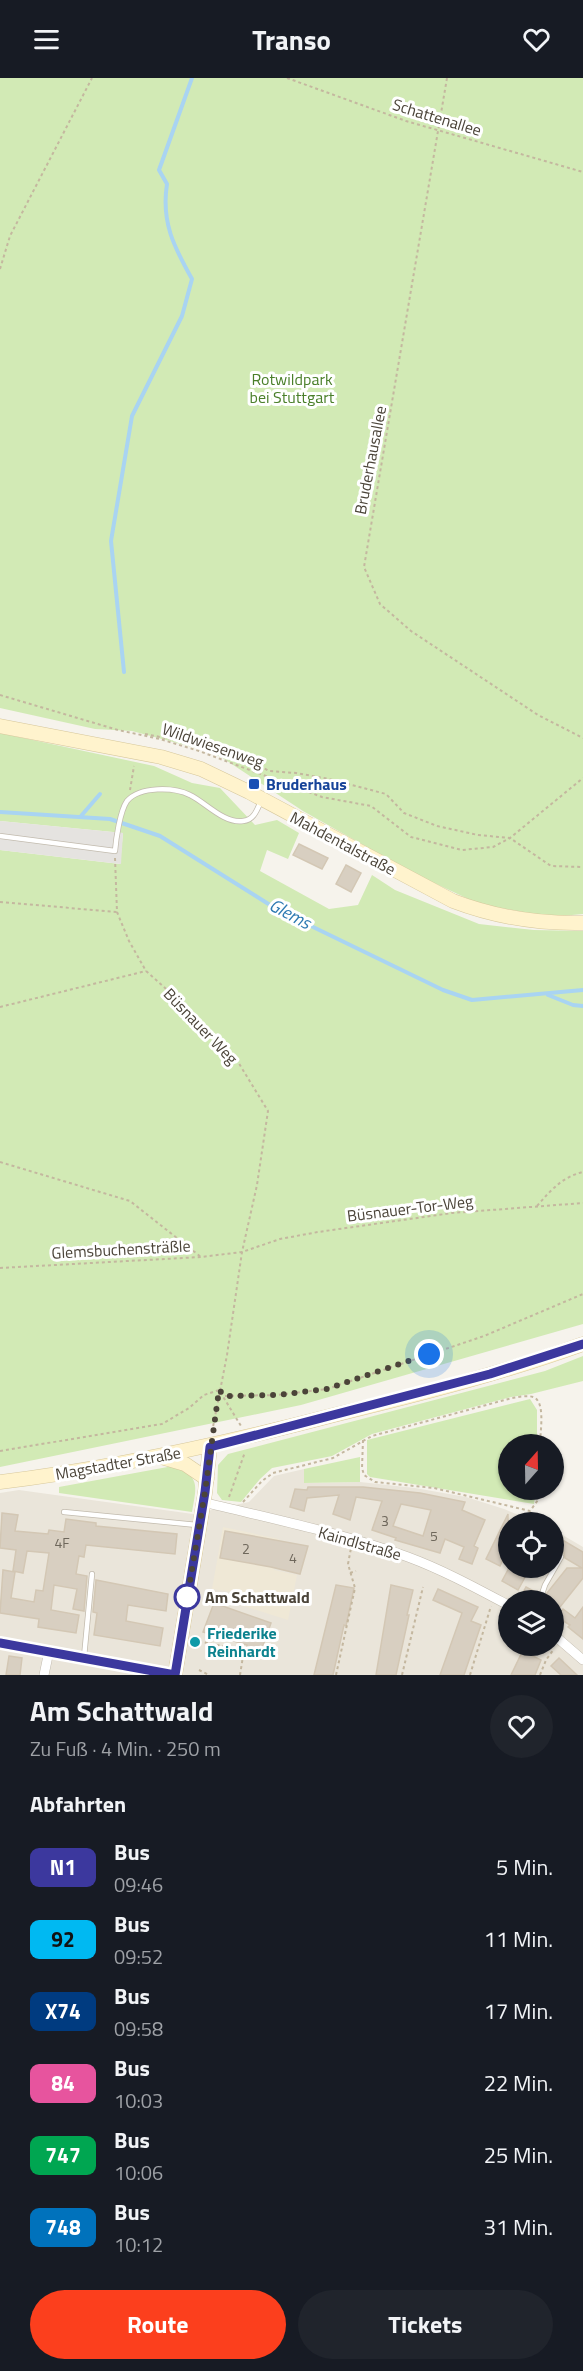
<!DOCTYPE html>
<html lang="de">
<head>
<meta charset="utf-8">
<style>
	body { margin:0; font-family:"Titillium Web",sans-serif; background:#20242c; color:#f1f3f6; height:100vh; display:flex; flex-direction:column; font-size:22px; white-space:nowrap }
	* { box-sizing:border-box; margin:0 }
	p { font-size:20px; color:#9ea1a6 }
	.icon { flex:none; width:33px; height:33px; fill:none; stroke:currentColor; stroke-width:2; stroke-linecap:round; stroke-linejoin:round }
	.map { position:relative; height:1597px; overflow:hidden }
	.panel { display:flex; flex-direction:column; background:#171b24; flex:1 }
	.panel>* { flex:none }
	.badge { padding:0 12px; border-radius:9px; font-size:21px; line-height:39px }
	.needle { width:39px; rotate:20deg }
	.tools { position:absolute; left:498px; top:1356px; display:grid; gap:12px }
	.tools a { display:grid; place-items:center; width:66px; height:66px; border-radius:50%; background:#171b24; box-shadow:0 2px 4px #0004; font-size:30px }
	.you { position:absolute; width:30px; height:30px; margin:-15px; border:4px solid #fff; border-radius:50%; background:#1a73e8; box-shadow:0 0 0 9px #1a73e833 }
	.map>.badge { position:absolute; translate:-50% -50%; box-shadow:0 0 0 3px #fff }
	h2 { padding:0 30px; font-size:22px; line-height:54px }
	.round { display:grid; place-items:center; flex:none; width:63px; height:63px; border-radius:32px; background:#20242c }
	.headline { display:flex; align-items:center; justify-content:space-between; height:102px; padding:0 30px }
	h1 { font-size:28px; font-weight:700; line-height:45px }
	.action { display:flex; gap:12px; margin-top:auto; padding:12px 30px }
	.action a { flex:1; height:69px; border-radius:36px; background:#fc3f1d; color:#fff; font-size:24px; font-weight:700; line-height:69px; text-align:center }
	.action a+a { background:#20242c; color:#f1f3f6 }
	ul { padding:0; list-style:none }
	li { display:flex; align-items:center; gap:18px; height:72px; padding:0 30px }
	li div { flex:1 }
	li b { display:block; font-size:22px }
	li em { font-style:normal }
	li .badge { min-width:66px; font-weight:700; text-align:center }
	header { display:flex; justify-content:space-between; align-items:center; height:78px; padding:0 30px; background:#171b24; font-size:27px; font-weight:700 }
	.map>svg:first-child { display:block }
	.residential { fill:#eae5da; fill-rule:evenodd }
	.education { fill:#efe8d6 }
	.green { fill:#d2eab5 }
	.parking { fill:#e5e3e0 }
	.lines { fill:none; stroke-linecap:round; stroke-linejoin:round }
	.stream { stroke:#a9d4f2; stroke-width:4 }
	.building { fill:#d8cfc1; stroke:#d3c7b4; stroke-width:1.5; fill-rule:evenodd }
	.lane-casing { stroke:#c2bbae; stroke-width:6 }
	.street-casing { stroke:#c2bbae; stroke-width:10 }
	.secondary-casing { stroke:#d6c79b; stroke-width:15 }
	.path { stroke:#c4b79f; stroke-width:2; stroke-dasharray:3 3; stroke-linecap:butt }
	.lane { stroke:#fff; stroke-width:4.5 }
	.street { stroke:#fff; stroke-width:9 }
	.secondary { stroke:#fff3cd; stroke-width:14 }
	.line-casing { stroke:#fff; stroke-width:14 }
	.line { stroke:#3c389e; stroke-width:9 }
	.walk { stroke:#4b4439; stroke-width:6; stroke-dasharray:0 10.8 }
	.transit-dot { fill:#1a4fb4; stroke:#fff; stroke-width:2 }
	.stop-dot { fill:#fff; stroke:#3c389e; stroke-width:3 }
	.culture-dot { fill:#0f9aa8; stroke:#fff; stroke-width:2 }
	.labels { text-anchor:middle; stroke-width:6; stroke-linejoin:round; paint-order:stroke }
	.number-label { font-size:14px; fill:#6e675b }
	.street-label { font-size:16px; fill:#4b4439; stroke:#fff }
	.park-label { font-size:16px; fill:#4a7f2a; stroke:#fff }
	.transit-label { font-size:16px; font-weight:bold; fill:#164399; stroke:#fff; text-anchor:start }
	.stop-label { font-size:16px; font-weight:bold; fill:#4b4439; stroke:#fff; text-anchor:start }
	.culture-label { font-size:16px; font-weight:bold; fill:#0d838f; stroke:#fff; text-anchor:start }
	.water-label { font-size:18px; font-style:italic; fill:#2e7ab2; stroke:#fff }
</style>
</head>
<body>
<header><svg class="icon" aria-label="menu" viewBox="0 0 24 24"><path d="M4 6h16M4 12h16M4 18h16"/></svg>Transo<svg class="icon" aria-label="heart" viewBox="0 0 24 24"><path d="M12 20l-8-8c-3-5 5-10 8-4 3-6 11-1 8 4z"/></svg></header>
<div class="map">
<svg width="583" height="1597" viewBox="0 0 583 1597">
	<rect width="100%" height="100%" fill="#f6f3ec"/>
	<path class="residential" d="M304,1391V1405L360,1404L415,1410L466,1419L504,1431L536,1444H508V1490H554V1452L583,1469V1597H0V1415L19,1412L193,1436L249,1424L274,1398ZM508,1522H554V1568H508Z"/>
	<polygon class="education" points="223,1449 279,1461 274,1492 297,1497 288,1542 237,1526 238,1515 212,1511"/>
	<g class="green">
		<polygon points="0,0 583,0 583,836 550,839 479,826 415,796 303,733 221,679 207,673 132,653 95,651 0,630"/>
		<polygon points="0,655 154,688 192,705 220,710 255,747 277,742 299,755 288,781 267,772 260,793 329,831 358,827 372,797 395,812 479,846 534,852 583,853 583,1246 301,1327 0,1389 0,772 120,786 123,755 0,743"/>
		<polygon points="583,1278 583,1303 531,1316 511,1319 372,1356 332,1378 272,1390 260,1401 241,1424 222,1422 217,1415 218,1387 228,1376 545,1293"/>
		<polygon points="530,1321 537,1332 537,1366 508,1366 508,1412 536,1412 534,1426 370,1399 367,1396 367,1362"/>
		<polygon points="360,1379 360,1404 304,1405 304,1391"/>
		<path d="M173,1388C200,1398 197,1407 192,1434L59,1415V1409Z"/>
	</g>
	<polygon class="parking" points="0,743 123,755 121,786 0,772"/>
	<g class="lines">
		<g class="stream">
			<path d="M124,594L111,463L132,338L182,238L192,201C174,169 161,144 167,106L159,92L192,0"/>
			<polyline points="0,734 110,741 160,758 278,832 443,912 472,922 583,912"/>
			<polyline points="81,738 100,716"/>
			<polyline points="548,917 573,927 583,928"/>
		</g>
	</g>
	<g class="building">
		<polygon points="299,766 328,780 322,791 293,777"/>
		<polygon points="346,787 361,795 351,814 336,806"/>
		<path d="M308,1409H363L420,1415L465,1424L462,1432L485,1442L474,1468L478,1470L472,1486L459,1481L464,1469L445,1461L440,1475L395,1462L396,1460L372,1452L382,1423L356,1419L350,1442L333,1436L339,1417L307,1420L304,1433L290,1429L295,1411L307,1412ZM401,1426L431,1432L423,1458L393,1448Z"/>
		<polygon points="2,1435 18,1437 15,1453 48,1456 49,1452 64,1454 66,1441 96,1445 96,1448 177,1456 175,1476 86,1467 84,1479 79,1478 76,1496 87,1498 84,1533 73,1531 77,1511 54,1507 51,1532 79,1537 76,1555 38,1549 39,1541 0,1535 3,1492 15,1494 11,1520 34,1524 36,1512 43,1513 49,1475 27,1473 23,1495 13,1493 16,1472 0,1470"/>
		<polygon points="508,1436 508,1470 500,1488 486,1481"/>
		<polygon points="225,1453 308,1468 300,1496 271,1489 220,1480"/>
		<polygon points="554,1457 583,1474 583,1500 560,1529 546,1519 547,1515 567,1490 582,1490 565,1480 564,1475 554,1473"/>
		<polygon points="509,1490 530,1490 518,1512 502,1503"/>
		<polygon points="96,1502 168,1516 166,1533 128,1527 126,1543 163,1550 160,1568 94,1557 97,1535 93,1534"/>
		<polygon points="336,1507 354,1510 346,1548 344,1547 333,1597 314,1597"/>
		<polygon points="391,1507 413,1512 407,1537 409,1537 396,1597 376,1597"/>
		<polygon points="526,1509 537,1515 536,1522 529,1522 521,1518"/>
		<polygon points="438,1511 478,1529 471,1543 481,1547 464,1597 440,1597 462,1535 433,1522"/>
		<polygon points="214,1525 271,1545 259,1579 246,1578 247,1567 203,1554"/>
		<polygon points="583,1529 583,1561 568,1549 570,1547 557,1539 563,1531 575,1540"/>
		<polygon points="525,1568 540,1568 533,1578 541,1582 535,1597 511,1597"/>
		<polygon points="9,1578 22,1580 20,1597 6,1597"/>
		<polygon points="559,1580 577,1597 561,1597 551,1588"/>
	</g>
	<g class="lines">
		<defs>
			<g id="lane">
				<path d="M0,758L115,773C116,761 120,733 127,723C140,708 174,709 190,717C205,724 224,746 243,743C254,742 257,732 261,723"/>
				<polyline points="64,1434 197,1447"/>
				<polyline points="540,1522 545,1507 561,1479"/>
				<polyline points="84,1579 92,1496"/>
			</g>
			<g id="street">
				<path d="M203,1424C272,1441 342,1455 408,1479C443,1492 476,1510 508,1527"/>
				<polyline points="554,1557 583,1582"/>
				<polyline points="0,1565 176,1597"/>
				<polyline points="44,1597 49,1573"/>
			</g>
			<g id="secondary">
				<path d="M0,648L161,679L201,691L249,714L453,823C495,839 538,846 583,845"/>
				<polyline points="161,1379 185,1386 207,1401"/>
				<path d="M0,1404C115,1390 227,1365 338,1336C421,1316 503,1295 583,1266"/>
				<polyline points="175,1597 205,1415 210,1369"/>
			</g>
		</defs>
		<use href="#lane" class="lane-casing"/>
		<use href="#street" class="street-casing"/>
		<use href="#secondary" class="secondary-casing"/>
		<g class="path">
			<polyline points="287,0 406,43 583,94"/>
			<polyline points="447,0 364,489 380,526 411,553 538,637 583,660"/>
			<polyline points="0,191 10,158 92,0"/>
			<polyline points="0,617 118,652 160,661 199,673 322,719 371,728 411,759 462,772 493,769 510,760 583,700"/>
			<polyline points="145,656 236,674 269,693 296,695 329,701 386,716 404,735 437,748 478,757 510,760 551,788 583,789"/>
			<polyline points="130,712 134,688"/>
			<polyline points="115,780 117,834 129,863 146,893 194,936 235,979 268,1033 257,1107 242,1174 227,1277 212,1354"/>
			<polyline points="0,824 117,834"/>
			<polyline points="0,929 146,893"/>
			<polyline points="0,1084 130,1123 201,1179"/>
			<path d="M537,1128C551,1112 562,1099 583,1094"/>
			<polyline points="0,1190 201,1179 242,1174 280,1161 318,1154 452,1135 583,1125"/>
			<polyline points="225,1318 277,1317 327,1311 484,1258 583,1216"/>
			<polyline points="363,1362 362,1390 364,1397 375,1404 434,1410 530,1433 538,1422 538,1412"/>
			<polyline points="0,1373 162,1346 189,1330 204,1317 219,1312 241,1348"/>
			<polyline points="229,1419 245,1374"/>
			<path d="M243,1424L262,1403L273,1395L333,1380L372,1358L512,1320C519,1319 527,1317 533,1319C546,1323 540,1355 540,1366"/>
			<polyline points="350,1495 356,1493"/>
			<polyline points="193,1562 246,1573"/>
			<polyline points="199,1592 209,1597"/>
			<polyline points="240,1597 244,1572"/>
			<polyline points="336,1597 355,1510 348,1486 351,1470"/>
			<polyline points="402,1597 423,1509"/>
			<polyline points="470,1597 491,1528"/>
			<polyline points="540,1597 546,1582 554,1571"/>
		</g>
		<use href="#lane" class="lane"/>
		<use href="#street" class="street"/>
		<use href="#secondary" class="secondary"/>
	</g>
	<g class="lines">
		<defs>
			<polyline id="line" points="0,1565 175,1597 205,1414 210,1369 490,1296 583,1266"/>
		</defs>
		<use href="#line" class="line-casing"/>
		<use href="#line" class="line"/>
		<polyline class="walk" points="187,1519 187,1521 205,1414 219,1312 225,1318 277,1317 327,1311 429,1276"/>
	</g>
	<rect class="transit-dot" x="248" y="700" width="12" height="12" rx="3"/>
	<circle class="stop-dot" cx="187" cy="1519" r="12"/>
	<circle class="culture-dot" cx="195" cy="1564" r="6"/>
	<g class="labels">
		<g class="number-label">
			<text x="385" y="1448">3</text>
			<text x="434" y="1463">5</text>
			<text x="62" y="1470">4F</text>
			<text x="246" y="1476">2</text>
			<text x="293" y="1485">4</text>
		</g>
		<g class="street-label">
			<text transform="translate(437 39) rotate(17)" y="6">Schattenallee</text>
			<text transform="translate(370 382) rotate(-79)" y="6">Bruderhausallee</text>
			<text transform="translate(213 667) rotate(19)" y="6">Wildwiesenweg</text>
			<text transform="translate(343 765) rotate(28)" y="6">Mahdentalstraße</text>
			<text transform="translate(201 948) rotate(46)" y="6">Büsnauer Weg</text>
			<text transform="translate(410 1130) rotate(-7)" y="6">Büsnauer-Tor-Weg</text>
			<text transform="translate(121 1171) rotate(-3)" y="6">Glemsbuchensträßle</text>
			<text transform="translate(118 1385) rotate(-10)" y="6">Magstadter Straße</text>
			<text transform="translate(360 1465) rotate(16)" y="6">Kaindlstraße</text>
		</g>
		<g class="park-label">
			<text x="292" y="307">Rotwildpark<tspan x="292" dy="18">bei Stuttgart</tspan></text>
		</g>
		<g class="transit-label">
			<text x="266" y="712">Bruderhaus</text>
		</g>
		<g class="stop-label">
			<text x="205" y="1525">Am Schattwald</text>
		</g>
		<g class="culture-label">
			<text x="207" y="1561">Friederike<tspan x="207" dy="18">Reinhardt</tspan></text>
		</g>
		<g class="water-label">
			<text transform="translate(290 836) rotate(28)" y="6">Glems</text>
		</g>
	</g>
</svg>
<div class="tools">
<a><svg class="needle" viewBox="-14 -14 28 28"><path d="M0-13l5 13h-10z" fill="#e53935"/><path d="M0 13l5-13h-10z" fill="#9ea1a6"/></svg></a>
<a><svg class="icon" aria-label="locate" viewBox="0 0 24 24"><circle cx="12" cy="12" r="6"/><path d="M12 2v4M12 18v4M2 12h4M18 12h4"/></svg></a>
<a><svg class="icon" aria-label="layers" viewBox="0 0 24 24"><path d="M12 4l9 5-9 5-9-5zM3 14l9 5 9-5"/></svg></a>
</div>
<div class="you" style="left:429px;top:1276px"></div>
</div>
<section class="panel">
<div class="headline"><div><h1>Am Schattwald</h1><p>Zu Fuß · 4 Min. · 250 m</p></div><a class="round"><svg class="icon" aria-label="heart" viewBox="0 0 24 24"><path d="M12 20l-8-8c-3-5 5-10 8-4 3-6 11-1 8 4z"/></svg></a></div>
<h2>Abfahrten</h2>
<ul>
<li><span class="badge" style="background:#3c389e;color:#fff">N1</span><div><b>Bus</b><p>09:46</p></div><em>5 Min.</em></li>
<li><span class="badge" style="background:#00b9f2;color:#111">92</span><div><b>Bus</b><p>09:52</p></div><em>11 Min.</em></li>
<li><span class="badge" style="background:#003b80;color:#fff">X74</span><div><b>Bus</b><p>09:58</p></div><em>17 Min.</em></li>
<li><span class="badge" style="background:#e7549e;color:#fff">84</span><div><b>Bus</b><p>10:03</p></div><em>22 Min.</em></li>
<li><span class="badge" style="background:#00a651;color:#fff">747</span><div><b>Bus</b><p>10:06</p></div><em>25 Min.</em></li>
<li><span class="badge" style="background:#0072bc;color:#fff">748</span><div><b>Bus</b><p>10:12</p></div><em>31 Min.</em></li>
</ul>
<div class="action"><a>Route</a><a>Tickets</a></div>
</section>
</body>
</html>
